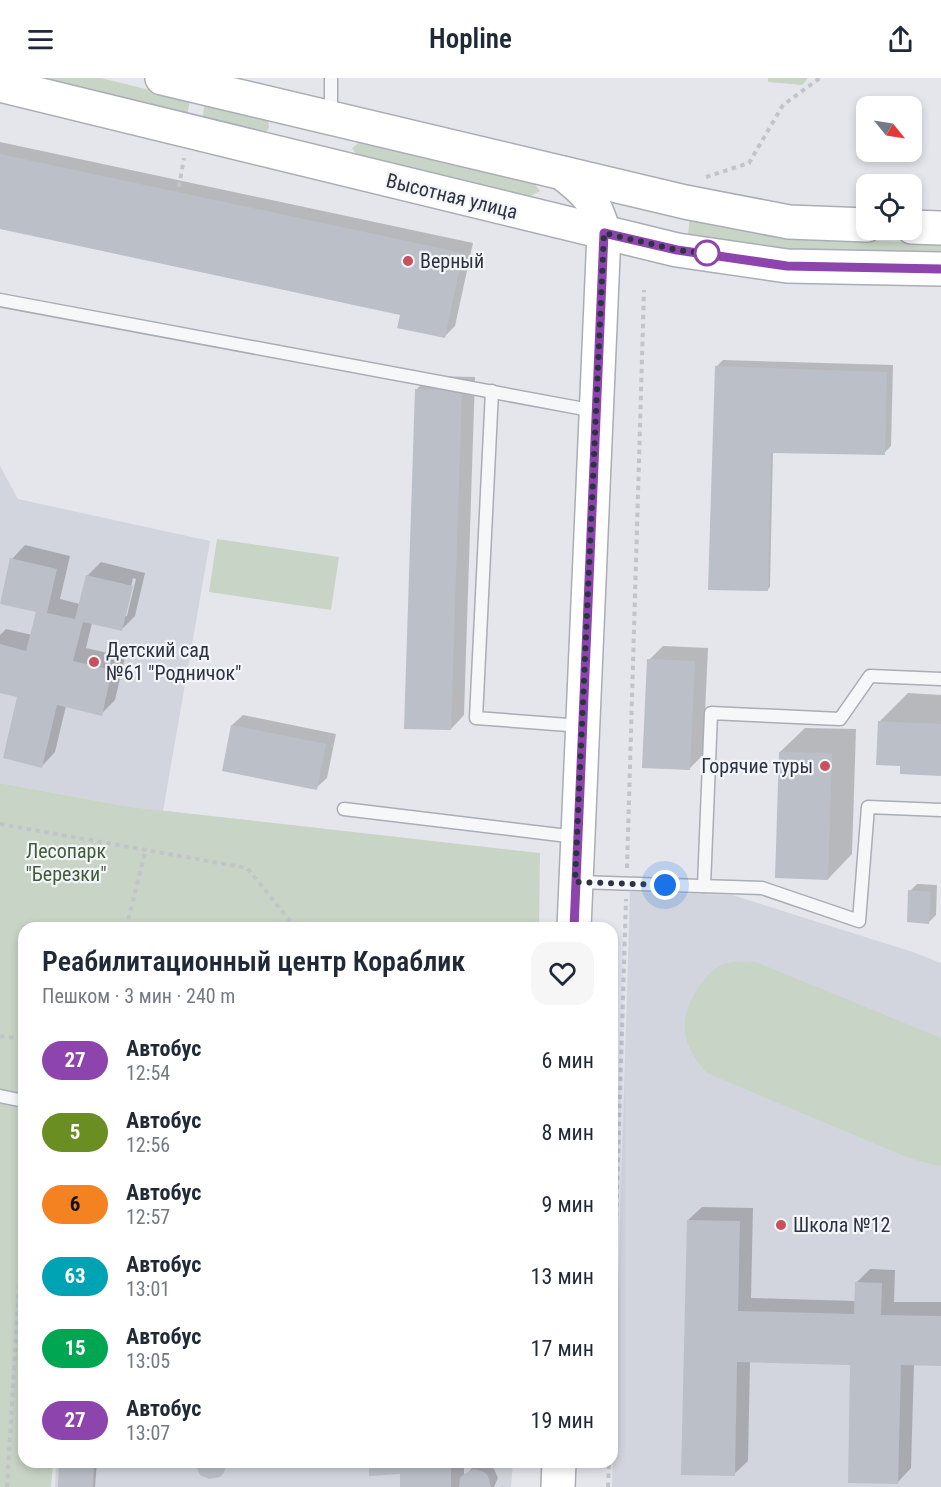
<!DOCTYPE html>
<html lang="ru">
<head>
<meta charset="utf-8">
<style>
	body { margin:0; font-family:"Roboto Condensed",sans-serif; background:#f6f6f7; color:#1f2937; height:100vh; display:flex; flex-direction:column; font-size:22px; white-space:nowrap }
	* { box-sizing:border-box; margin:0 }
	p { font-size:20px; color:#747a83 }
	.icon { flex:none; width:33px; height:33px; fill:none; stroke:currentColor; stroke-width:2; stroke-linecap:round; stroke-linejoin:round }
	.map { position:relative; flex:1; overflow:hidden }
	.details { position:absolute; left:18px; top:844px; width:600px; height:546px; display:flex; flex-direction:column; background:#fff; border-radius:18px; box-shadow:0 3px 9px #0003 }
	.details>* { flex:none }
	.badge { padding:0 12px; border-radius:20px; font-size:21px; line-height:39px }
	.needle { width:39px; rotate:120deg }
	.fabs { position:absolute; left:856px; top:18px; display:grid; gap:12px }
	.fabs a { display:grid; place-items:center; width:66px; height:66px; border-radius:12px; background:#fff; box-shadow:0 3px 9px #0003; font-size:30px }
	.you { position:absolute; width:30px; height:30px; margin:-15px; border:4px solid #fff; border-radius:50%; background:#1a73e8; box-shadow:0 0 0 9px #1a73e833 }
	.map>.badge { position:absolute; translate:-50% -50%; box-shadow:0 0 0 3px #fff }
	.round { display:grid; place-items:center; flex:none; width:63px; height:63px; border-radius:18px; background:#f6f6f7 }
	.overview { display:flex; align-items:center; justify-content:space-between; height:102px; padding:0 24px }
	h1 { font-size:28px; font-weight:600; line-height:45px }
	ul { padding:0; list-style:none }
	li { display:flex; align-items:center; gap:18px; height:72px; padding:0 24px }
	li div { flex:1 }
	li b { display:block; font-size:22px }
	li em { font-style:normal }
	li .badge { min-width:66px; font-weight:700; text-align:center }
	header { display:flex; justify-content:space-between; align-items:center; height:78px; padding:0 24px; background:#fff; font-size:27px; font-weight:600 }
	.map>svg:first-child { display:block }
	.built { fill:#d2d5dd }
	.green { fill:#c8d4c5 }
	.shadow { fill:#0003; fill-rule:evenodd }
	.building { fill:#bbbfc7 }
	.lines { fill:none; stroke-linecap:round; stroke-linejoin:round }
	.lane-casing { stroke:#a9adb5; stroke-width:15 }
	.secondary-casing { stroke:#a9adb5; stroke-width:36 }
	.path { stroke:#c1c4c9; stroke-width:4; stroke-dasharray:4.5 4.5; stroke-linecap:butt }
	.lane { stroke:#f6f7f9; stroke-width:12 }
	.secondary { stroke:#fff; stroke-width:33 }
	.line-casing { stroke:#fff; stroke-width:14 }
	.line { stroke:#8e44ad; stroke-width:9 }
	.walk { stroke:#2c3342; stroke-width:6; stroke-dasharray:0 10.8 }
	.stop-dot { fill:#fff; stroke:#8e44ad; stroke-width:3 }
	.poi-dot { fill:#c7515c; stroke:#f3f5f8; stroke-width:2 }
	.labels { text-anchor:middle; stroke-width:4.5; stroke-linejoin:round; paint-order:stroke }
	.street-label { font-size:20px; fill:#2c3342; stroke:#f3f5f8 }
	.poi-label { font-size:20px; fill:#2c3342; stroke:#f3f5f8; text-anchor:start }
	.park-label { font-size:20px; fill:#3f5d3a; stroke:#f3f5f8 }
</style>
</head>
<body>
<header><svg class="icon" aria-label="menu" viewBox="0 0 24 24"><path d="M4 6h16M4 12h16M4 18h16"/></svg>Hopline<svg class="icon" aria-label="share" viewBox="0 0 24 24"><path d="M12 15V3M7 8l5-5 5 5M5 13v7h14v-7"/></svg></header>
<div class="map">
<svg width="941" height="1409" viewBox="0 0 941 1409">
	<rect width="100%" height="100%" fill="#e4e6eb"/>
	<g class="built">
		<polygon points="0,388 18,421 210,463 163,733 131,729 0,705"/>
		<polygon points="630,814 732,817 913,874 941,885 941,1409 612,1409"/>
		<polygon points="56,1385 513,1385 511,1409 55,1409"/>
	</g>
	<g class="green">
		<polygon points="32,0 101,0 190,22 187,38"/>
		<polygon points="768,0 808,0 802,7 768,4"/>
		<polygon points="205,25 268,41 269,50 264,56 202,42"/>
		<polygon points="363,61 530,101 540,113 527,120 359,81 352,70"/>
		<polygon points="690,140 801,158 876,163 941,165 941,180 798,172 688,156"/>
		<polygon points="217,461 339,479 331,532 209,514"/>
		<polygon points="0,705 131,729 540,775 539,850 24,850 24,1384 53,1385 51,1409 0,1409"/>
		<path d="M756,884L941,960V1087L938,1088L909,1080L707,995C680,965 677,941 700,907C706,898 717,887 728,885C737,883 748,884 756,884Z"/>
	</g>
	<g class="shadow">
		<polygon points="0,64 473,165 455,248 445,258 401,235 0,149"/>
		<polygon points="723,282 893,287 891,368 884,375 773,373 770,509 767,512 717,288"/>
		<polygon points="430,298 475,299 464,637 451,651 416,312"/>
		<path d="M25,467L70,478L60,521L80,526L87,498L101,484L145,495L135,538L121,552L92,545L86,570L125,579L115,622L101,636L66,628L55,674L42,688L19,618L0,613V557L6,551L32,557L37,533L12,481ZM133,500L136,501L127,538H124Z"/>
		<polygon points="663,568 708,570 703,677 689,691 649,582"/>
		<polygon points="908,615 941,617 941,697 902,686 879,644"/>
		<polygon points="243,637 336,656 327,700 316,710 232,647"/>
		<polygon points="805,650 856,651 852,776 828,801 780,674"/>
		<polygon points="917,806 937,807 936,837 929,844 910,813"/>
		<polygon points="702,1129 753,1130 751,1220 856,1223 856,1205 870,1191 895,1192 894,1224 941,1224 941,1286 914,1286 911,1390 898,1404 852,1285 750,1283 748,1383 734,1396 688,1142"/>
		<polygon points="61,1384 97,1384 95,1409 59,1409"/>
		<polygon points="371,1384 464,1384 464,1399 476,1386 486,1385 494,1391 498,1400 494,1409 402,1409 402,1395"/>
	</g>
	<g class="building">
		<polygon points="0,76 463,175 445,260 397,250 400,237 0,151"/>
		<polygon points="715,288 887,294 885,377 771,375 768,513 708,512"/>
		<polygon points="415,311 462,312 451,652 404,651"/>
		<polygon points="10,480 57,491 47,535 75,541 86,497 133,508 122,553 83,544 73,583 112,592 102,638 57,627 42,690 3,680 17,619 0,615 0,566 26,573 36,534 0,526"/>
		<polygon points="647,581 695,583 690,692 642,690"/>
		<polygon points="878,643 941,646 941,698 900,696 900,688 876,687"/>
		<polygon points="231,647 326,666 317,712 222,693"/>
		<polygon points="779,674 832,675 828,802 775,800"/>
		<polygon points="908,812 931,814 929,846 907,844"/>
		<polygon points="687,1142 740,1143 738,1233 854,1236 855,1204 882,1205 881,1237 941,1238 941,1288 901,1287 898,1406 848,1405 850,1287 737,1284 735,1398 681,1397"/>
		<polygon points="59,1384 94,1384 93,1409 58,1409"/>
		<polygon points="194,1384 227,1384 224,1395 220,1399 209,1401 200,1397"/>
		<polygon points="369,1384 451,1384 451,1409 400,1409 400,1396 369,1398"/>
		<polygon points="474,1391 484,1394 488,1398 491,1409 459,1409 460,1400 464,1396"/>
	</g>
	<g class="lines">
		<defs>
			<g id="lane">
				<polyline points="331,39 331,0"/>
				<polyline points="0,222 595,333"/>
				<polyline points="492,313 476,640 582,648"/>
				<polyline points="344,731 576,759"/>
				<polyline points="577,804 762,810 859,843 868,729 941,732"/>
				<polyline points="704,808 711,635 840,641 870,598 941,601"/>
				<polyline points="0,1018 24,1023"/>
			</g>
			<g id="secondary">
				<polyline points="162,0 685,124 789,144 867,147"/>
				<polyline points="0,7 677,172 787,188 941,191"/>
				<path d="M562,95C588,115 595,122 604,155L574,850"/>
				<polyline points="912,149 941,150"/>
				<polyline points="558,1409 559,1384"/>
			</g>
		</defs>
		<use href="#lane" class="lane-casing"/>
		<use href="#secondary" class="secondary-casing"/>
		<g class="path">
			<polyline points="706,99 749,85 783,27 820,0"/>
			<polyline points="179,109 184,80"/>
			<polyline points="0,746 247,790 296,850"/>
			<polyline points="627,790 644,212"/>
			<polyline points="126,850 146,771"/>
			<polyline points="0,958 24,961"/>
			<polyline points="612,1282 626,821"/>
			<polyline points="7,1409 24,1123"/>
			<polyline points="608,1409 609,1384"/>
		</g>
		<use href="#lane" class="lane"/>
		<use href="#secondary" class="secondary"/>
	</g>
	<g class="lines">
		<defs>
			<polyline id="line" points="574,850 604,155 677,172 787,188 941,191"/>
		</defs>
		<use href="#line" class="line-casing"/>
		<use href="#line" class="line"/>
		<polyline class="walk" points="665,807 575,804 604,155 677,172 710,176 707,175"/>
	</g>
	<circle class="stop-dot" cx="707" cy="175" r="12"/>
	<g class="poi-dot">
		<circle cx="408" cy="183" r="6"/>
		<circle cx="94" cy="584" r="6"/>
		<circle cx="825" cy="688" r="6"/>
		<circle cx="781" cy="1147" r="6"/>
	</g>
	<g class="labels">
		<g class="street-label">
			<text transform="translate(452 118) rotate(14)" y="7">Высотная улица</text>
		</g>
		<g class="poi-label">
			<text x="420" y="190">Верный</text>
			<text x="106" y="579">Детский сад<tspan x="106" dy="23">№61 "Родничок"</tspan></text>
			<text x="813" y="695" text-anchor="end">Горячие туры</text>
			<text x="793" y="1154">Школа №12</text>
		</g>
		<g class="park-label">
			<text x="66" y="780">Лесопарк<tspan x="66" dy="23">"Березки"</tspan></text>
		</g>
	</g>
</svg>
<div class="fabs">
<a><svg class="needle" viewBox="-14 -14 28 28"><path d="M0-13l5 13h-10z" fill="#e53935"/><path d="M0 13l5-13h-10z" fill="#747a83"/></svg></a>
<a><svg class="icon" aria-label="locate" viewBox="0 0 24 24"><circle cx="12" cy="12" r="6"/><path d="M12 2v4M12 18v4M2 12h4M18 12h4"/></svg></a>
</div>
<div class="you" style="left:665px;top:807px"></div>
<section class="details">
<div class="overview"><div><h1>Реабилитационный центр Кораблик</h1><p>Пешком · 3 мин · 240 m</p></div><a class="round"><svg class="icon" aria-label="heart" viewBox="0 0 24 24"><path d="M12 20l-8-8c-3-5 5-10 8-4 3-6 11-1 8 4z"/></svg></a></div>
<ul>
<li><span class="badge" style="background:#8e44ad;color:#fff">27</span><div><b>Автобус</b><p>12:54</p></div><em>6 мин</em></li>
<li><span class="badge" style="background:#6b8e23;color:#fff">5</span><div><b>Автобус</b><p>12:56</p></div><em>8 мин</em></li>
<li><span class="badge" style="background:#f58220;color:#111">6</span><div><b>Автобус</b><p>12:57</p></div><em>9 мин</em></li>
<li><span class="badge" style="background:#00a3b4;color:#fff">63</span><div><b>Автобус</b><p>13:01</p></div><em>13 мин</em></li>
<li><span class="badge" style="background:#00a651;color:#fff">15</span><div><b>Автобус</b><p>13:05</p></div><em>17 мин</em></li>
<li><span class="badge" style="background:#8e44ad;color:#fff">27</span><div><b>Автобус</b><p>13:07</p></div><em>19 мин</em></li>
</ul>
</section>
</div>
</body>
</html>
